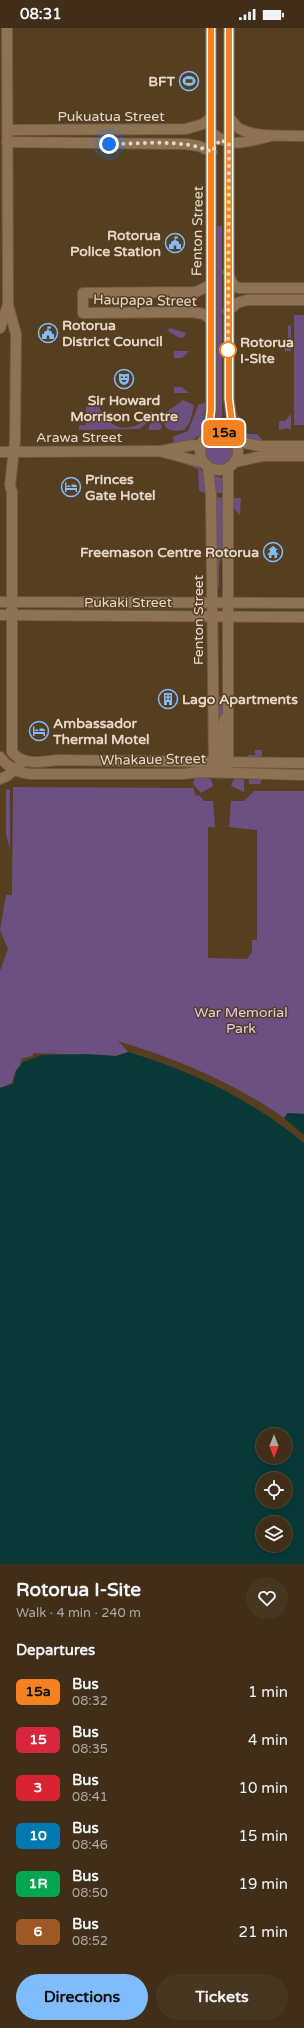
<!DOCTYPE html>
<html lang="en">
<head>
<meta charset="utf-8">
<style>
	body { margin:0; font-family:"Varela Round",sans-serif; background:#473622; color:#f1f3f6; height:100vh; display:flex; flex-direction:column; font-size:15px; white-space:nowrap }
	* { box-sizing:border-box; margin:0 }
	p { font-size:13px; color:#aea8a2 }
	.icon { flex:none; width:22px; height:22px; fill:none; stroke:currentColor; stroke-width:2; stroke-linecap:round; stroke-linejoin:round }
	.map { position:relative; height:1536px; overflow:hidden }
	.side { display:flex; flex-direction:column; background:#402e19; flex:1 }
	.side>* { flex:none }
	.badge { padding:0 8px; border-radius:6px; font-size:14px; line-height:26px }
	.needle { width:26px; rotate:180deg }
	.buttons { position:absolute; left:256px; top:1400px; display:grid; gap:8px }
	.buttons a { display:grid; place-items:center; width:36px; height:36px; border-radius:50%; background:#402e19; box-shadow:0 2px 10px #0003,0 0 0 1px #594a38; font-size:20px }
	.you { position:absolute; width:20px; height:20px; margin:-10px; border:3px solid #fff; border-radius:50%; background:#1a73e8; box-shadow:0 0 0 6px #1a73e833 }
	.map>.badge { position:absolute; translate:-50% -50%; box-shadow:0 0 0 2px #fff }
	h2 { padding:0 16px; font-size:15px; line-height:36px }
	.round { display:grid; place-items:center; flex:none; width:42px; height:42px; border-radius:21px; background:#473622 }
	.summary { display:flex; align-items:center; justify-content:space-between; height:68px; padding:0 16px }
	h1 { font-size:19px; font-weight:700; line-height:30px }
	.action { display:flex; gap:8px; margin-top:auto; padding:8px 16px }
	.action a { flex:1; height:46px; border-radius:24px; background:#81bcfa; color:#111; font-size:16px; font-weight:700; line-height:46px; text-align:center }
	.action a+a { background:#473622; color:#f1f3f6 }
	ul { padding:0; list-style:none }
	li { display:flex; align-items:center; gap:12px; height:48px; padding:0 16px }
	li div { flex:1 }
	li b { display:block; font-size:15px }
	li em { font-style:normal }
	li .badge { min-width:44px; font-weight:700; text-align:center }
	.status { display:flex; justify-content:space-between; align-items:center; height:28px; padding:0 20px; background:#402e19; direction:ltr }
	.status svg { height:11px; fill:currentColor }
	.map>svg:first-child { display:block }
	.green { fill:#6d5082 }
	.water { fill:#083937; fill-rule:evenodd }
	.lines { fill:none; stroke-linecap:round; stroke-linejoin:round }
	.street-casing { stroke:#6e5a3f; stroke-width:12 }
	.secondary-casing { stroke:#6e5a3f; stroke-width:12 }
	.street { stroke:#8d7354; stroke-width:10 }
	.secondary { stroke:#8d7354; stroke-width:10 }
	.line-casing { stroke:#fff; stroke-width:9 }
	.line { stroke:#f58220; stroke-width:6 }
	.walk { stroke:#e6d7c7; stroke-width:4; stroke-dasharray:0 7.2 }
	.stop-dot { fill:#fff; stroke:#f58220; stroke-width:2 }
	.labels { text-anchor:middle; stroke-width:3; stroke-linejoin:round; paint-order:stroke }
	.poi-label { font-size:14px; font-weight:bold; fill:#e6d7c7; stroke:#563e21; text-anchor:start }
	.street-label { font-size:14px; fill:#e6d7c7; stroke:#563e21 }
	.stop-label { font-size:14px; font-weight:bold; fill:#e6d7c7; stroke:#563e21; text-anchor:start }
	.park-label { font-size:14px; fill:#e2caf4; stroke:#563e21 }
</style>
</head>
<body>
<div class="status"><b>08:31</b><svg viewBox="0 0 49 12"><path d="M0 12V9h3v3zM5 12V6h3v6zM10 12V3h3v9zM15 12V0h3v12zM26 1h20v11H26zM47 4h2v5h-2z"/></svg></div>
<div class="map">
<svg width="304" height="1536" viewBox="0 0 304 1536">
	<rect width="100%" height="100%" fill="#563e21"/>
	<g class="green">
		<polygon points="216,198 222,198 222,389 225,398 214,398 216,389"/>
		<rect x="294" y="287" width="10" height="110"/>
		<polygon points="291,297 291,323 285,323 285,317 288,315 288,298"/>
		<polygon points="170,300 186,305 184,309 180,310 169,304 168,302"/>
		<polygon points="174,323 189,323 182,330 174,330"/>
		<polygon points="174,359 182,359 189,365 174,365"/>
		<path d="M183,372L194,377L190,394L184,402C169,404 162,402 164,386Z"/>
		<polygon points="206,375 201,406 194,411 174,416 173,409 188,403 199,376"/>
		<path d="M86,379H99C109,405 137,407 151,383L153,385L149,393L139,401L79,402V397H86Z"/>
		<path d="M235,385L244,393L243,402L248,406H257L264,414C243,411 238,406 235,385Z"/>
		<polygon points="291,386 291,402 287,400 279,402 279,393 285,393"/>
		<path d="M158,391L162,399L160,402H149C148,397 153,392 158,391Z"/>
		<circle cx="219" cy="424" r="14"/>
		<path d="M188,435C207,441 205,447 207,465L201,464L199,462L198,441L187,437Z"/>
		<polygon points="214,448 223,450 224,465 215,465"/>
		<polygon points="216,469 224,470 223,521 219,538 219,558 216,567"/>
		<polygon points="231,470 241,470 240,487 231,478"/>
		<polygon points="223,666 223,685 221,692 216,692 216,672"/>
		<polygon points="255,722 262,722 262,727 258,732 248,732 248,727 255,727"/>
		<polygon points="200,748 211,751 213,758 201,765 193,756 195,750"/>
		<polygon points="244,748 244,764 231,758 234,751"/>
		<polygon points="249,749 263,749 260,756 249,756"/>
		<path d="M13,759L193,760L196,768L199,767L204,773H213L215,799H208V930L247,931L252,924V912H257V802L229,799L231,773H244L254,763H304V1086L288,1085L284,1090C233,1054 177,1031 118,1013L128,1024L117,1028L34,1025L32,1028L21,1031L20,1037L15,1044L12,1055L0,1060V943L8,921L0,902L6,867H12Z"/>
		<polygon points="6,761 10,762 10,821 6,806"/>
	</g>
	<g class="water">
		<path d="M128,1024C192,1043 252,1072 304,1115V1536H0V1060L13,1056L16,1043L23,1034L42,1027L87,1026L116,1028ZM263,1407H285V1429H263ZM263,1451H285V1473H263ZM263,1495H285V1517H263Z"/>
		<polygon points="288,1085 304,1086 304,1107 284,1090"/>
	</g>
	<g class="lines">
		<defs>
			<g id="street">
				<path d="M7,0L8,277L16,306L15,413L10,457L12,464V724C23,738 41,734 57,732L304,735"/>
				<polyline points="8,102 186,101 203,96 211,90"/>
				<polyline points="7,114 186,116 199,118 212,124"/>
				<polyline points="228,244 232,255 238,260 304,260"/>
				<polyline points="210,257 196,264 83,265 83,285 192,284 204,286 211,292"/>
				<polyline points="228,283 237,275 247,272 304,272"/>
				<polyline points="0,300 8,277"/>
				<polyline points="161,423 192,417 200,418"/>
				<polyline points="0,424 159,423 204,435"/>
				<polyline points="208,439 211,467 214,739"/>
				<polyline points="228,440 228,740"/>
				<polyline points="0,574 304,575"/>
				<polyline points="0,587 304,589"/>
				<path d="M0,729C7,739 19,745 31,746H183L200,744L304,747"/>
				<polyline points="221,740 221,704 225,691"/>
				<polyline points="0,751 7,748 20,737"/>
			</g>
			<g id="secondary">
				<polyline points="229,0 229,371 234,411"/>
				<path d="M229,89C232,93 236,99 240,101C257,110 286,107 304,108"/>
				<path d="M211,104C229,121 245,114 267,109"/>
				<circle cx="219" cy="423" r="19"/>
				<polyline points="208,407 211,382 211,0"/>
				<polyline points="235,413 259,418 304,418"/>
				<polyline points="235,434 262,428 304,428"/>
			</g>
		</defs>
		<use href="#street" class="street-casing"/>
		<use href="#secondary" class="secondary-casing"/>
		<use href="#street" class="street"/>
		<use href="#secondary" class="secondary"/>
	</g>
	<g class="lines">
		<defs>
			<path id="line" d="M211,0V382L208,407C218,403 226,404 234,411L229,371V0"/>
		</defs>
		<use href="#line" class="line-casing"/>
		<use href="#line" class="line"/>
		<path class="walk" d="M109,116C140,116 183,110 212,124L220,112L229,115L228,327V322"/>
	</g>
	<defs>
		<symbol id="stadium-ring" viewBox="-11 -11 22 22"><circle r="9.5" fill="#563e21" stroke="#81bcfa" stroke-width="1.5"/><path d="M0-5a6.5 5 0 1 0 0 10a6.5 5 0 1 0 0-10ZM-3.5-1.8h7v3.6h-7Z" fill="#81bcfa"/></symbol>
		<symbol id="civic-ring" viewBox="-11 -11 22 22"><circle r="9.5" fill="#563e21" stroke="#81bcfa" stroke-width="1.5"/><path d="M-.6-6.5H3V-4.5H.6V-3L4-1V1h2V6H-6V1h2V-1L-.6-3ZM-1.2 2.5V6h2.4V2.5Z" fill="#81bcfa"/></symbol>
		<symbol id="theatre-ring" viewBox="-11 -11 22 22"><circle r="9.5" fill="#563e21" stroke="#81bcfa" stroke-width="1.5"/><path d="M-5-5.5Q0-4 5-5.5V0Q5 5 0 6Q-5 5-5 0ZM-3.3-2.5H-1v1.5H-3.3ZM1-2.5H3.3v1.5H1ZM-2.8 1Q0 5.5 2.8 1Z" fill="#81bcfa"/></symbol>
		<symbol id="hotel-ring" viewBox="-11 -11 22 22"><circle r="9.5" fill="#563e21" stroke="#81bcfa" stroke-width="1.5"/><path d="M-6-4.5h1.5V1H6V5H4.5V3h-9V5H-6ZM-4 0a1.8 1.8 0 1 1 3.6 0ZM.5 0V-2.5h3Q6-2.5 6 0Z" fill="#81bcfa"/></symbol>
		<symbol id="temple-ring" viewBox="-11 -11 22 22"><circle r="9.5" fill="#563e21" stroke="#81bcfa" stroke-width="1.5"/><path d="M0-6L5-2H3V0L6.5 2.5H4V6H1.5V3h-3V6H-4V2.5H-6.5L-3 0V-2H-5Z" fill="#81bcfa"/></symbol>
		<symbol id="building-ring" viewBox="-11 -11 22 22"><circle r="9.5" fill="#563e21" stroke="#81bcfa" stroke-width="1.5"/><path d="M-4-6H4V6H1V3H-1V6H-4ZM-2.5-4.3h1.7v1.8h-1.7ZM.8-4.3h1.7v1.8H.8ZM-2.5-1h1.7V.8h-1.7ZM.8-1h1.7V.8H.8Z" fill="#81bcfa"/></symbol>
	</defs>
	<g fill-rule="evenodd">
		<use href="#stadium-ring" x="178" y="42" width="22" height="22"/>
		<use href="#civic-ring" x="164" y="204" width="22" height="22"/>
		<use href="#civic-ring" x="37" y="294" width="22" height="22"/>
		<use href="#theatre-ring" x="113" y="340" width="22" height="22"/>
		<use href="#hotel-ring" x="60" y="448" width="22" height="22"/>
		<use href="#temple-ring" x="262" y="513" width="22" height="22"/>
		<use href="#building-ring" x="157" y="660" width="22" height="22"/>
		<use href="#hotel-ring" x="28" y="692" width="22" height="22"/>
	</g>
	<circle class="stop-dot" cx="228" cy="322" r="8"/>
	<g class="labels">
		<g class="poi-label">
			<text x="175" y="58" text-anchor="end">BFT</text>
			<text x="161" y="212" text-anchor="end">Rotorua<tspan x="161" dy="16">Police Station</tspan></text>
			<text x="62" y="302">Rotorua<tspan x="62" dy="16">District Council</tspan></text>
			<text x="124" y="377" text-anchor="middle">Sir Howard<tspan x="124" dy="16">Morrison Centre</tspan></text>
			<text x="85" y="456">Princes<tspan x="85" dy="16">Gate Hotel</tspan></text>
			<text x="259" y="529" text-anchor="end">Freemason Centre Rotorua</text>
			<text x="182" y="676">Lago Apartments</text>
			<text x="53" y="700">Ambassador<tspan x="53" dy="16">Thermal Motel</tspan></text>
		</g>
		<g class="street-label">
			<text x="111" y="93">Pukuatua Street</text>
			<text transform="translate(197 203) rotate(-89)" y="5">Fenton Street</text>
			<text transform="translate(145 272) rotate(1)" y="5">Haupapa Street</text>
			<text x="79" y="414">Arawa Street</text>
			<text x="128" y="579">Pukaki Street</text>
			<text transform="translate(198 592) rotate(-90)" y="5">Fenton Street</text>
			<text transform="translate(153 731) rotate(-1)" y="5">Whakaue Street</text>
		</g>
		<g class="stop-label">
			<text x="240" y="319">Rotorua<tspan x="240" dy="16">I-Site</tspan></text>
		</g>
		<g class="park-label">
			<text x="241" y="989">War Memorial<tspan x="241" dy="16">Park</tspan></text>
		</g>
	</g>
</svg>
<div class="buttons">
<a><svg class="needle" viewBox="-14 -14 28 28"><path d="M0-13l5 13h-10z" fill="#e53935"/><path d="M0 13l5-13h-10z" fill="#aea8a2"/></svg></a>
<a><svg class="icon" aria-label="locate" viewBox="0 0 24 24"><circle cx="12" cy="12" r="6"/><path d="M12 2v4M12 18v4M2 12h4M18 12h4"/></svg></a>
<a><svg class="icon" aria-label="layers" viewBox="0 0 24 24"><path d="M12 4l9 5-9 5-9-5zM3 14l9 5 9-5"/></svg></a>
</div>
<div class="you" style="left:109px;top:116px"></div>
<b class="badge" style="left:224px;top:405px;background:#f58220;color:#111">15a</b>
</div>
<section class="side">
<div class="summary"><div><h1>Rotorua I-Site</h1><p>Walk · 4 min · 240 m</p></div><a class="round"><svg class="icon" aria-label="heart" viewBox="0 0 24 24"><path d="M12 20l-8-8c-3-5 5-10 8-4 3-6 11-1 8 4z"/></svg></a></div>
<h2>Departures</h2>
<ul>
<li><span class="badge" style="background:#f58220;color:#111">15a</span><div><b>Bus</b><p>08:32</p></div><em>1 min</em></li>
<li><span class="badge" style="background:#d7263d;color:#fff">15</span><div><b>Bus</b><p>08:35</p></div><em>4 min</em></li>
<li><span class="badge" style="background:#d82332;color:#fff">3</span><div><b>Bus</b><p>08:41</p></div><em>10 min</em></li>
<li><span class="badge" style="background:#0079b0;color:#fff">10</span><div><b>Bus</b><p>08:46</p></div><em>15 min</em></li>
<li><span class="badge" style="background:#00a651;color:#fff">1R</span><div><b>Bus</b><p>08:50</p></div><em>19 min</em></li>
<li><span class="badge" style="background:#9c5926;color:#fff">6</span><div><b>Bus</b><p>08:52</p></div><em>21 min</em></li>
</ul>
<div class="action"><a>Directions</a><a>Tickets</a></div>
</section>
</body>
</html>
